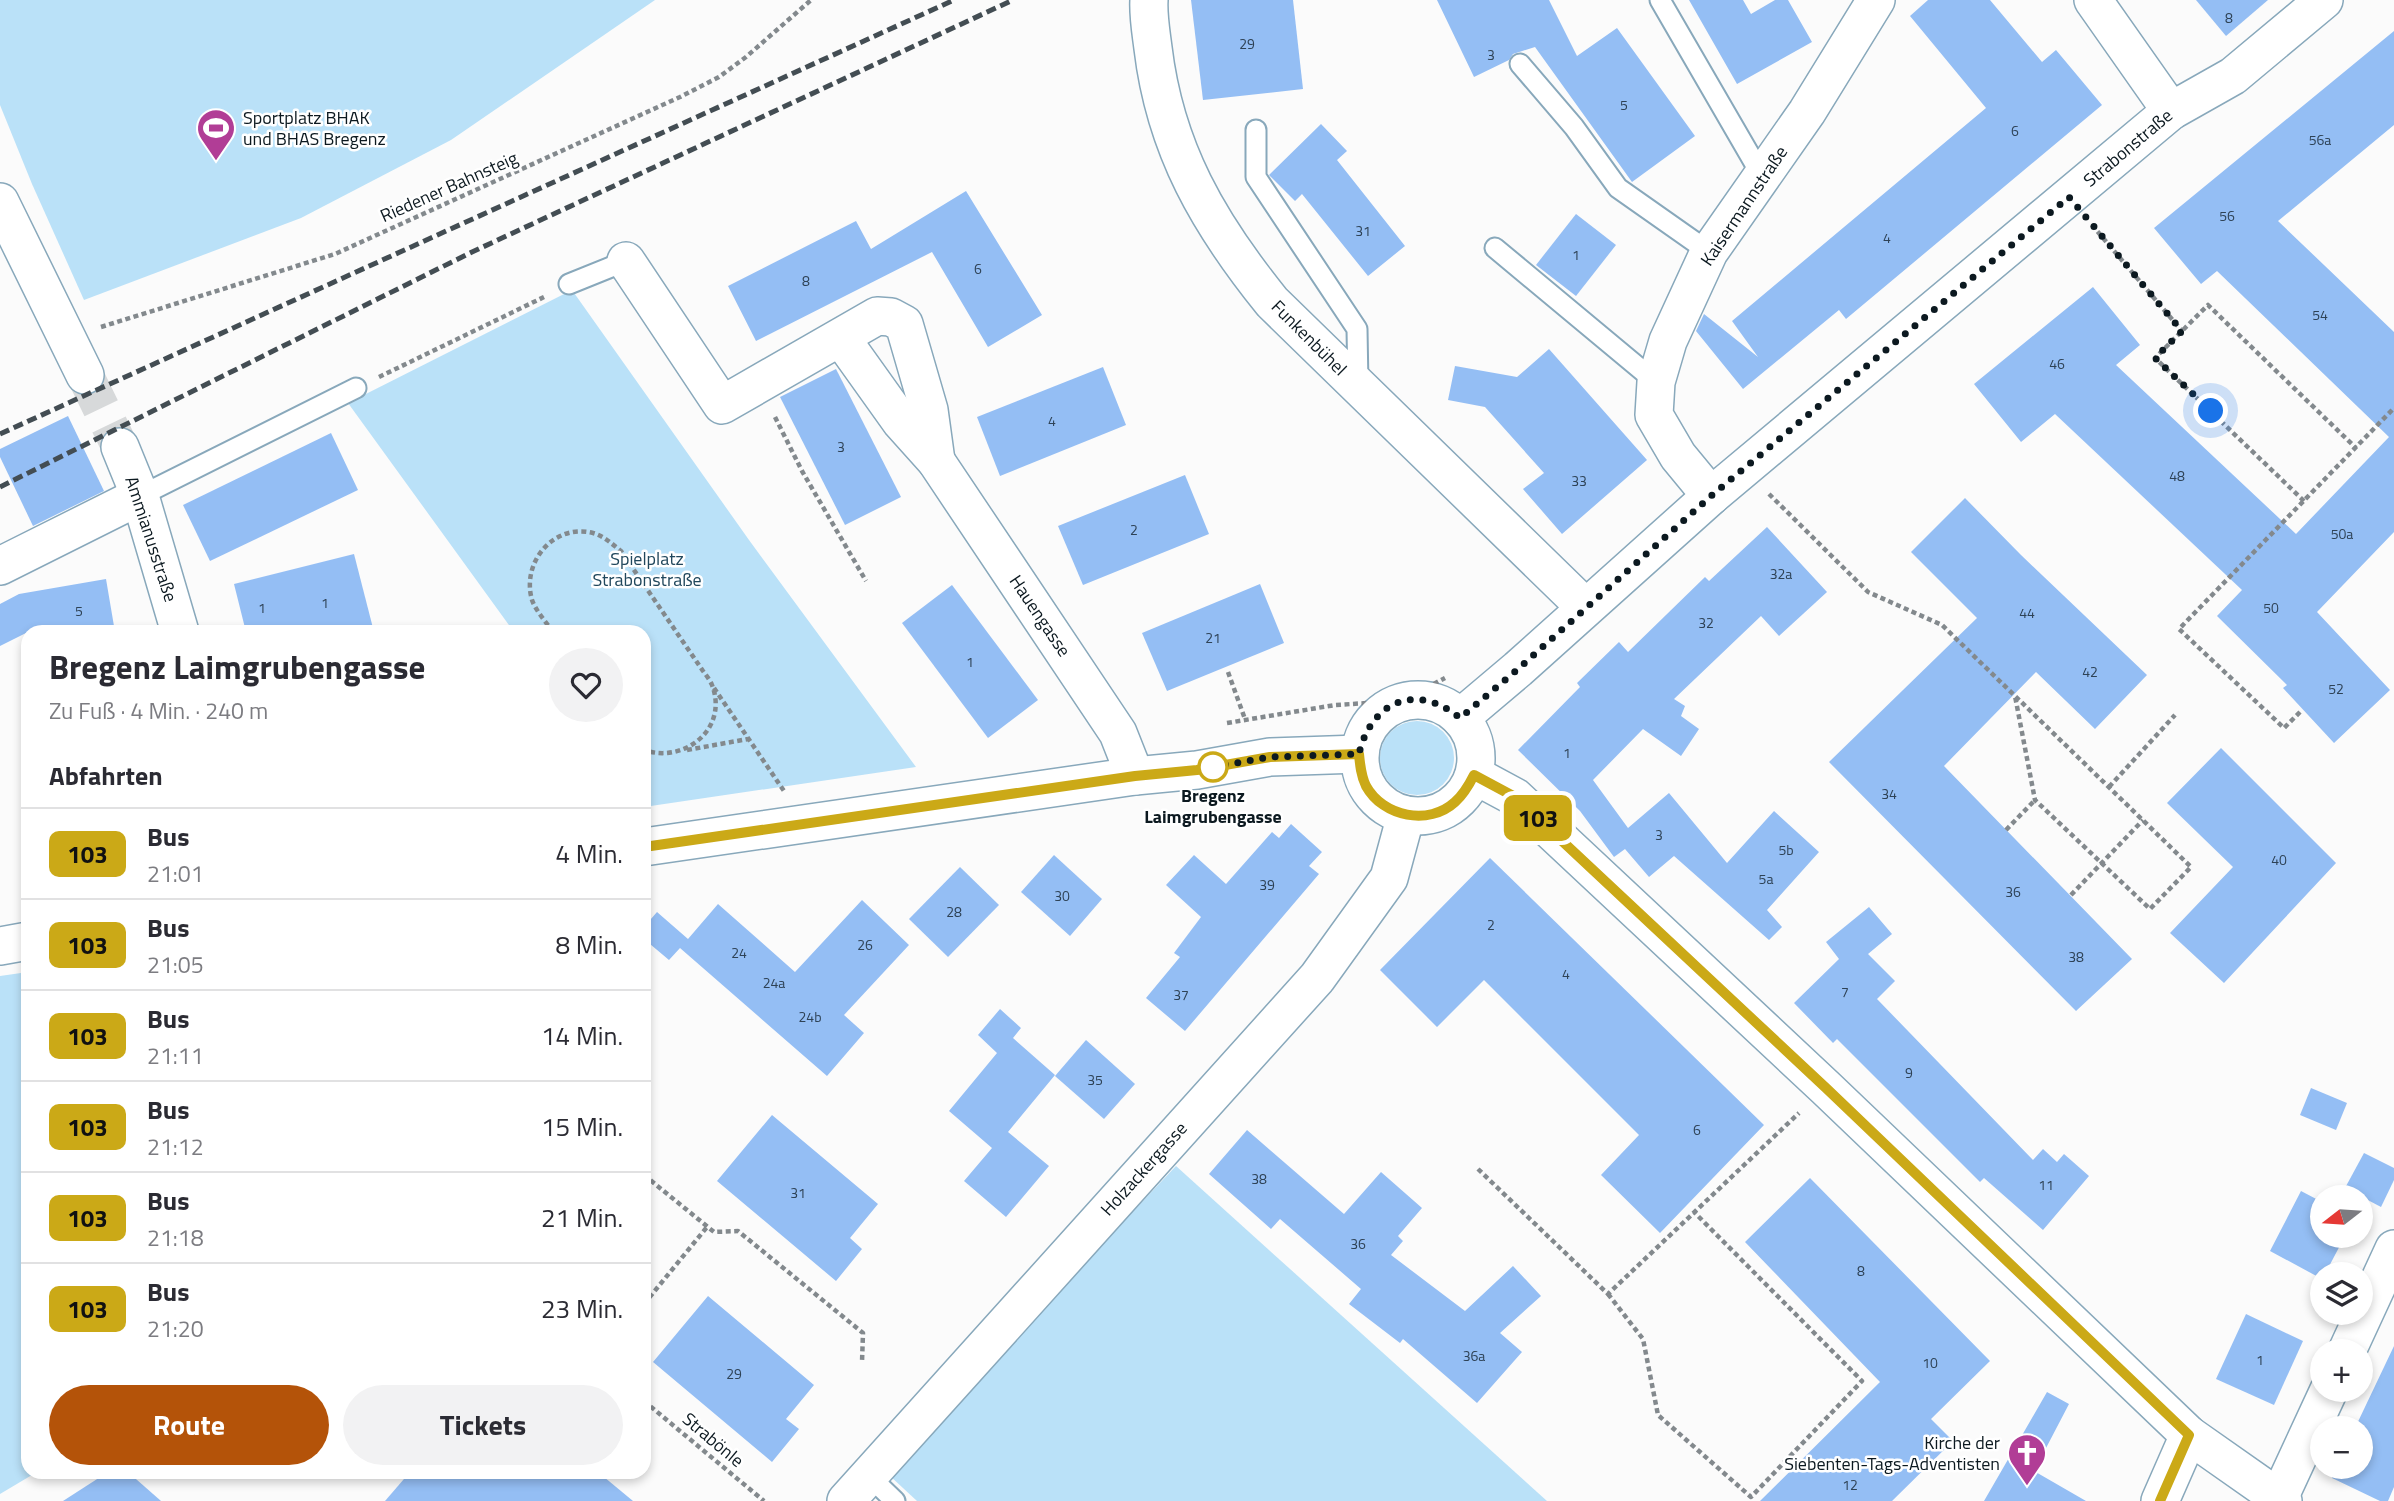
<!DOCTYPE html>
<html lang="de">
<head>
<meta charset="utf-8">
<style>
	body { margin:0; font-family:"Titillium Web",sans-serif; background:#f2f2f3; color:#2b2b33; height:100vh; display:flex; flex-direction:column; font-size:26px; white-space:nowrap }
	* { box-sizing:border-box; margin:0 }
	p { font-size:23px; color:#7c7c81 }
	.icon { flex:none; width:38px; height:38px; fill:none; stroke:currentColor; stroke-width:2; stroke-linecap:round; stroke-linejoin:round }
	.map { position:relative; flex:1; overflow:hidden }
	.sheet { position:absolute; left:21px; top:625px; width:630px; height:854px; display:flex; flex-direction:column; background:#fff; border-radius:21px; box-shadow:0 4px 10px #0003 }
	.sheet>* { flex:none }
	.badge { padding:0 14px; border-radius:10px; font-size:24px; line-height:46px }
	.needle { width:46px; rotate:253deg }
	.fabs { position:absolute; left:2310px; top:1185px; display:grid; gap:14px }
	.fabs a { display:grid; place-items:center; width:63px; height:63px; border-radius:50%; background:#fff; box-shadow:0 4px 10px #0003; font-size:35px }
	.you { position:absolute; width:35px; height:35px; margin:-18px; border:5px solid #fff; border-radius:50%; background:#1a73e8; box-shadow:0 0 0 10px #1a73e833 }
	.map>.badge { position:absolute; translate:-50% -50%; box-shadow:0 0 0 4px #fff }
	h2 { padding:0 28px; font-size:26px; line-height:63px }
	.round { display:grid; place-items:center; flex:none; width:74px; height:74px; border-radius:37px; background:#f2f2f3 }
	.headline { display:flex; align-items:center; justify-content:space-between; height:119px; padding:0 28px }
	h1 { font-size:33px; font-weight:700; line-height:52px }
	.primary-button { display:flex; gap:14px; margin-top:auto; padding:14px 28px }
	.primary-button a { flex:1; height:80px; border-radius:42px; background:#b45309; color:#fff; font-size:28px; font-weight:700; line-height:80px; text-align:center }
	.primary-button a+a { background:#f2f2f3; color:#2b2b33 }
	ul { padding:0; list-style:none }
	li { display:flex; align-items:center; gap:21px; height:91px; padding:0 28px; border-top:2px solid #e1e1e2 }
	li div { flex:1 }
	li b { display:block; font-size:26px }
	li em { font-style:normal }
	li .badge { min-width:77px; font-weight:700; text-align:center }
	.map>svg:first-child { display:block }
	.green { fill:#bae1f8 }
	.building { fill:#94bef4 }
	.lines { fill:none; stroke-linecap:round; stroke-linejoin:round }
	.street-tunnel { stroke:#d7d9da; stroke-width:37; stroke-dasharray:37 18; stroke-linecap:butt }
	.lane-casing { stroke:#88a8bb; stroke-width:23 }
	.street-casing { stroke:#88a8bb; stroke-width:40 }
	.path { stroke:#83898d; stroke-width:4.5; stroke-dasharray:5 3.5; stroke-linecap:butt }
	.lane { stroke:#fff; stroke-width:19 }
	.street { stroke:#fff; stroke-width:37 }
	.rail { stroke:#434d53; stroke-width:5; stroke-dasharray:10 5; stroke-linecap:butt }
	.line-casing { stroke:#fff; stroke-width:16 }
	.line { stroke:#cba917; stroke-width:10 }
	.walk { stroke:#0c1920; stroke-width:7; stroke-dasharray:0 12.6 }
	.stop-dot { fill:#fff; stroke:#cba917; stroke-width:3.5 }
	.labels { text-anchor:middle; stroke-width:5; stroke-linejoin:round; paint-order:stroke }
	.number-label { font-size:14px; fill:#2e4255 }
	.poi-label { font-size:18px; fill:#0c1920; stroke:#fff; text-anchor:start }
	.street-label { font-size:18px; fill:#0c1920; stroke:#fff }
	.park-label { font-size:18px; fill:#20475c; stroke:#fff }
	.stop-label { font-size:18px; font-weight:bold; fill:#0c1920; stroke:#fff }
</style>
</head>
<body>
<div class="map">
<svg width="2394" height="1501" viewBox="0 0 2394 1501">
	<rect width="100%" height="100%" fill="#fbfbfb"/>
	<g class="green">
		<polygon points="0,0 655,0 451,140 301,218 84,300 32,184 0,105"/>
		<polygon points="572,290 749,540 916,767 644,807 644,632 514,632 348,403"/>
		<circle cx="1417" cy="758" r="37"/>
		<polygon points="28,972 28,1472 37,1472 0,1494 0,976"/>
		<polygon points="1176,1166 1547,1501 917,1501 890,1476 1031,1319"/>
	</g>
	<g class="building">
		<polygon points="1191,0 1293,0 1303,89 1203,100"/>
		<polygon points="1437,0 1549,0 1577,56 1617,28 1695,136 1632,182 1535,47 1513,54 1509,60 1474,77"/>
		<polygon points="1689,0 1743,0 1751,14 1775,0 1788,0 1812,42 1737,84"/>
		<polygon points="1928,0 1990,0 2042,62 2056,50 2102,105 1846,319 1839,310 1743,389 1696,331 1704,314 1758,357 1732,321 1986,108 1910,16"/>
		<polygon points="2196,0 2268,0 2226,36"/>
		<polygon points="2394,31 2394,125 2278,221 2394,332 2394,532 2317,612 2390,690 2334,743 2283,688 2287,685 2217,616 2242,590 2055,414 2021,442 1974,384 2093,287 2140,345 2116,365 2296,534 2389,437 2217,271 2201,284 2154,228"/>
		<polygon points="1321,124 1347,151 1337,160 1405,246 1368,276 1302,194 1295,201 1269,175"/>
		<polygon points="966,191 1042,315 988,347 932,252 756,341 728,286 856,221 871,249"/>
		<polygon points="1576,214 1616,245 1576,296 1536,265"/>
		<polygon points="1549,349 1647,460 1562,534 1523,489 1544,473 1485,407 1448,400 1455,366 1517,377"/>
		<polygon points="1103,367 1126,425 1000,476 977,417"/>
		<polygon points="836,369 901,497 845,525 780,397"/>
		<polygon points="68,416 104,491 33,526 0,457 0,449"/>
		<polygon points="331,433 358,490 210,561 183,505"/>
		<polygon points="1185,475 1209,534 1083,585 1058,526"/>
		<polygon points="1965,498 2021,555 2147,675 2095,729 2036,672 1944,766 2132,959 2076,1011 1829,762 1977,618 1911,552"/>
		<polygon points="1767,527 1827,592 1779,636 1761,616 1674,699 1685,706 1681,716 1699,729 1681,756 1643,729 1593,780 1628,828 1669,793 1727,863 1774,811 1819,852 1767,910 1782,927 1769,940 1674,856 1649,877 1625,849 1614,857 1580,811 1518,750 1580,687 1577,683 1619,642 1628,652 1705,577 1709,581"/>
		<polygon points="354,554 374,632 246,632 234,584"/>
		<polygon points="106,579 115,632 28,632 0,646 0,604 19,594"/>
		<polygon points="1260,584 1284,643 1167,691 1142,633"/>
		<polygon points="952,585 1038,700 988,738 902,623"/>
		<polygon points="2221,748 2336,863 2224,983 2170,933 2233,867 2167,803"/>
		<polygon points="1291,824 1322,852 1309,866 1319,874 1185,1031 1146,998 1180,957 1174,953 1201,917 1166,885 1194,855 1226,884 1272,832 1279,838"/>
		<polygon points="1054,855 1102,899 1070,936 1021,892"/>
		<polygon points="1490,858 1764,1125 1660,1233 1601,1175 1639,1135 1484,980 1437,1027 1380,970"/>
		<polygon points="960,867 999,905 948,957 909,919"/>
		<polygon points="862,900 909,945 844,1015 864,1033 827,1076 680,948 669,960 644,939 644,927 657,912 688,939 718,904 795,972"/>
		<polygon points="1869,907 1892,934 1868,954 1895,981 1877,999 2033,1160 2043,1149 2057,1162 2064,1154 2089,1176 2043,1230 1984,1178 1980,1182 1837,1039 1833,1043 1794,1003 1839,959 1826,942"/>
		<polygon points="1000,1009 1021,1028 1013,1038 1055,1075 1008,1132 1049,1166 1006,1217 964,1181 992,1148 949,1111 997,1053 978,1035"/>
		<polygon points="1086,1040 1135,1084 1104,1119 1055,1076"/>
		<polygon points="2311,1088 2347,1103 2336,1130 2300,1115"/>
		<polygon points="772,1115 878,1204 850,1238 862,1249 836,1281 717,1181"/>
		<polygon points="1247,1130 1344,1214 1381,1172 1422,1208 1398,1236 1403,1241 1391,1255 1465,1311 1513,1266 1541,1296 1500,1333 1522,1352 1477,1403 1403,1339 1400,1343 1349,1304 1361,1289 1280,1219 1271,1229 1209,1174"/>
		<polygon points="2364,1153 2394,1168 2394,1180 2381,1207 2345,1188"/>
		<polygon points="1810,1178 1990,1361 1931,1419 1953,1441 1892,1501 1760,1501 1880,1382 1745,1242"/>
		<polygon points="2301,1191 2322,1202 2322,1236 2345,1236 2325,1274 2322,1274 2322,1279 2270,1251"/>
		<polygon points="708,1296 814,1385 786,1419 799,1429 772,1462 653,1362"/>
		<polygon points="2246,1314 2303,1341 2274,1405 2216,1379"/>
		<polygon points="2394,1346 2394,1487 2388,1501 2380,1501 2332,1478 2337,1466 2361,1466 2361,1428 2355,1428"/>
		<polygon points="2047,1392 2069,1404 2034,1471 2086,1501 1984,1501"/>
		<polygon points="108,1472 128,1472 161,1501 63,1501"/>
		<polygon points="410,1472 598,1472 633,1501 385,1501"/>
	</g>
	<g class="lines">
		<polyline class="street-tunnel" points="85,375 120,447"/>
		<defs>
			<g id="lane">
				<polyline points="1660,0 1762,176"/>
				<polyline points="1520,64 1574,127 1618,188 1709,252"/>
				<polyline points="1256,130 1256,177 1357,329 1358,385"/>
				<polyline points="1495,248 1656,382"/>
				<polyline points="569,284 626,261"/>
				<polyline points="140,496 356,388"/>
				<polyline points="868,1475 895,1501"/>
			</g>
			<g id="street">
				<path d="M1149,0C1148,16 1151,32 1153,48C1165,149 1209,224 1272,302L1585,607"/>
				<polyline points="2093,0 2171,111"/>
				<polyline points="0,202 85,375"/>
				<polyline points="626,261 722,405 877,316 891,317 904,324 929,410 936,461"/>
				<polyline points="841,338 901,422 936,461 1118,733 1135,776"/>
				<polyline points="120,447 140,496 180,632"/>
				<polyline points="1711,496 1678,456 1654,415 1656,382 1668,341 1709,252 1807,112 1876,0"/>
				<polyline points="0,566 140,496"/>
				<circle cx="1418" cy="758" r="58"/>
				<polyline points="1460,718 1518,669 1711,496 2171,111 2233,76 2324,0"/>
				<polyline points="1474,775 1515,797 1826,1088 2189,1435 2283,1501"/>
				<polyline points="644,847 1135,776 1197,770 1270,757 1359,754"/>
				<polyline points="0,946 28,941"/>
				<polyline points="2347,1351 2394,1249"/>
				<polyline points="2279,1498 2329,1390"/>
				<polyline points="846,1501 1317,978 1389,878 1406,815"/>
				<polyline points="2160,1501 2189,1435"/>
			</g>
		</defs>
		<use href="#lane" class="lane-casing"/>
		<use href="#street" class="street-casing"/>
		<g class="path">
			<polyline points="2092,225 2182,331"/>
			<polyline points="101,327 335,254 680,97 719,77 746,57 811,0"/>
			<polyline points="379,377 544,297"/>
			<polyline points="775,417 802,471 866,581"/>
			<polyline points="1769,494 1868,592 1942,625 2191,867 2150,909 2035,800 2015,696"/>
			<polyline points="2304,501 2155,358 2208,305 2356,448"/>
			<path d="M553,632C546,622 536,611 532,600C521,562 554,523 593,533C604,536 612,544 621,551L703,671C706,675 710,680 712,685C729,729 684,764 644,750"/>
			<polyline points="1228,672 1245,719"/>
			<polyline points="714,688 784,791"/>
			<polyline points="2300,712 2284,728 2179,629 2394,408"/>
			<polyline points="1227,723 1335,705 1401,701 1445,678"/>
			<polyline points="687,750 748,739"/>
			<polyline points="2109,787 2175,715"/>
			<polyline points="2006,830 2035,800"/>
			<polyline points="2071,895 2143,820"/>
			<polyline points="1478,1169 1608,1294 1799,1113"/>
			<polyline points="644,1175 714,1232 738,1231 863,1333 862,1362"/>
			<polyline points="1608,1294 1643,1339 1658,1415 1751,1497 1862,1381 1694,1212"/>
			<polyline points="644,1304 707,1227"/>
			<polyline points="644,1401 764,1501"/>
		</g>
		<use href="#lane" class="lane"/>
		<use href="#street" class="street"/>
		<g class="rail">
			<polyline points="0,434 954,0"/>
			<polyline points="0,487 472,252 1013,0"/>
		</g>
	</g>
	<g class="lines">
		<defs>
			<path id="line" d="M644,847L1135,776L1197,770L1270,757L1359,754C1360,765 1361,776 1366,786C1383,817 1429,826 1455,802C1464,794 1469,785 1474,775L1515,797L1826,1088L2189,1435L2160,1501"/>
		</defs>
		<use href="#line" class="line-casing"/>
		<use href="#line" class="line"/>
		<path class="walk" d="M1213,767L1270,757L1359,754C1371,701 1417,682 1460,718L1518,669L1711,496L2069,197L2182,331L2155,358L2211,411"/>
	</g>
	<defs>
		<symbol id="stadium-pin" viewBox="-11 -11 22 30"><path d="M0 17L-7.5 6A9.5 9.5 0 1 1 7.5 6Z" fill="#b13d96" stroke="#fff"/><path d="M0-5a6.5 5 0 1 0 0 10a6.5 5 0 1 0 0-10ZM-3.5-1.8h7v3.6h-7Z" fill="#fff"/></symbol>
		<symbol id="church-pin" viewBox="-11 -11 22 30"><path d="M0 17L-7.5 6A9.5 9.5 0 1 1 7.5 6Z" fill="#b13d96" stroke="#fff"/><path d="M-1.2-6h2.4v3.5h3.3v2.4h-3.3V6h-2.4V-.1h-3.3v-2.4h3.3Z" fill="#fff"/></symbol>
	</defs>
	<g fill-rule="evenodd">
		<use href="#stadium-pin" x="194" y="106" width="44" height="60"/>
		<use href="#church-pin" x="2005" y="1431" width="44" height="60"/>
	</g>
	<circle class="stop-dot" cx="1213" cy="767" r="14"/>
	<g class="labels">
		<g class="number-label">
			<text x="2229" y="23">8</text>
			<text x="1247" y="49">29</text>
			<text x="1491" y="60">3</text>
			<text x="1624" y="110">5</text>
			<text x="2015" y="136">6</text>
			<text x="2320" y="145">56a</text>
			<text x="2227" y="221">56</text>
			<text x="1363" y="236">31</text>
			<text x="1887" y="243">4</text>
			<text x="1576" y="260">1</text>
			<text x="978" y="274">6</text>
			<text x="806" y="286">8</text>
			<text x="2320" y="320">54</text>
			<text x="2057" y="369">46</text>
			<text x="1052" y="426">4</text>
			<text x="841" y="452">3</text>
			<text x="2177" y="481">48</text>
			<text x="1579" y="486">33</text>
			<text x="1134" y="535">2</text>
			<text x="2342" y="539">50a</text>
			<text x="1781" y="579">32a</text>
			<text x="325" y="608">1</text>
			<text x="262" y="613">1</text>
			<text x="2271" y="613">50</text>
			<text x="79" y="616">5</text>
			<text x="2027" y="618">44</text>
			<text x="1706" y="628">32</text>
			<text x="1213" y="643">21</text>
			<text x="970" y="667">1</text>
			<text x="2090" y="677">42</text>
			<text x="2336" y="694">52</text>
			<text x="1567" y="758">1</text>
			<text x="1889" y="799">34</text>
			<text x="1659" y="840">3</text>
			<text x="1786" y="855">5b</text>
			<text x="2279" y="865">40</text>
			<text x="1766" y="884">5a</text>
			<text x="1267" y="890">39</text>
			<text x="2013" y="897">36</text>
			<text x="1062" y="901">30</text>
			<text x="954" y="917">28</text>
			<text x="1491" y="930">2</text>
			<text x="865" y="950">26</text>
			<text x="739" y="958">24</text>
			<text x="2076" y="962">38</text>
			<text x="1566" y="979">4</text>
			<text x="774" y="988">24a</text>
			<text x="1845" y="997">7</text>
			<text x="1181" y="1000">37</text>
			<text x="810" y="1022">24b</text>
			<text x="1909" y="1078">9</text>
			<text x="1095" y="1085">35</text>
			<text x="1697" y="1135">6</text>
			<text x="1259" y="1184">38</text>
			<text x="2046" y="1190">11</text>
			<text x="798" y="1198">31</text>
			<text x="1358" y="1249">36</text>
			<text x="1861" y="1276">8</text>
			<text x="1474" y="1361">36a</text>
			<text x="2260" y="1365">1</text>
			<text x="1930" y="1368">10</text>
			<text x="734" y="1379">29</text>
			<text x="1850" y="1490">12</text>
		</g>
		<g class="poi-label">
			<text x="243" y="124">Sportplatz BHAK<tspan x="243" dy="21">und BHAS Bregenz</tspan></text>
			<text x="2000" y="1449" text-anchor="end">Kirche der<tspan x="2000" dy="21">Siebenten-Tags-Adventisten</tspan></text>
		</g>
		<g class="street-label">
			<text transform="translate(2128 148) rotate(-40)" y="6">Strabonstraße</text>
			<text transform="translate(449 187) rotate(-24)" y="6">Riedener Bahnsteig</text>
			<text transform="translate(1744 206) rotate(-56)" y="6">Kaisermannstraße</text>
			<text transform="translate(1309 338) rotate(45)" y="6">Funkenbühel</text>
			<text transform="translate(151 539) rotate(72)" y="6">Ammianusstraße</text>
			<text transform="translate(1040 616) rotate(56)" y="6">Hauengasse</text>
			<text transform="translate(1144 1169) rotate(-48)" y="6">Holzackergasse</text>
			<text transform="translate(713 1440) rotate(40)" y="6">Strabönle</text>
		</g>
		<g class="park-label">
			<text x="647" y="565">Spielplatz<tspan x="647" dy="21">Strabonstraße</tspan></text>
		</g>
		<g class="stop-label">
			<text x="1213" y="802">Bregenz<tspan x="1213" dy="21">Laimgrubengasse</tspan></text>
		</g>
	</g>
</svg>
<div class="fabs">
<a><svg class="needle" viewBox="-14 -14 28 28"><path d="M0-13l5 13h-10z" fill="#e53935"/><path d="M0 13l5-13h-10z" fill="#7c7c81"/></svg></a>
<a><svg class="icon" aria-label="layers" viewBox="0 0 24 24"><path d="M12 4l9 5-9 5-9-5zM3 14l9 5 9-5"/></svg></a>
<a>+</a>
<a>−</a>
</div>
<div class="you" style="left:2211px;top:411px"></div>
<b class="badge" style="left:1538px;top:818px;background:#cba917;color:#111">103</b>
<section class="sheet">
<div class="headline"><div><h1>Bregenz Laimgrubengasse</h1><p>Zu Fuß · 4 Min. · 240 m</p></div><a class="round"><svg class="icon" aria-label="heart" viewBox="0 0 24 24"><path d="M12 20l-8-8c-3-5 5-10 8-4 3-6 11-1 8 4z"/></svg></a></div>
<h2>Abfahrten</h2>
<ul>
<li><span class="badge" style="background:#cba917;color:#111">103</span><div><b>Bus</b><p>21:01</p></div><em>4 Min.</em></li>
<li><span class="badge" style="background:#cba917;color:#111">103</span><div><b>Bus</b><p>21:05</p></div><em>8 Min.</em></li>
<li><span class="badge" style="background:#cba917;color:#111">103</span><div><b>Bus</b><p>21:11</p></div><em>14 Min.</em></li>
<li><span class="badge" style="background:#cba917;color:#111">103</span><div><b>Bus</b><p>21:12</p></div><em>15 Min.</em></li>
<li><span class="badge" style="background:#cba917;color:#111">103</span><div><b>Bus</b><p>21:18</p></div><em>21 Min.</em></li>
<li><span class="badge" style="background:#cba917;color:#111">103</span><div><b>Bus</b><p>21:20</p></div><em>23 Min.</em></li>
</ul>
<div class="primary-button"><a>Route</a><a>Tickets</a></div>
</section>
</div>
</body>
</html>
